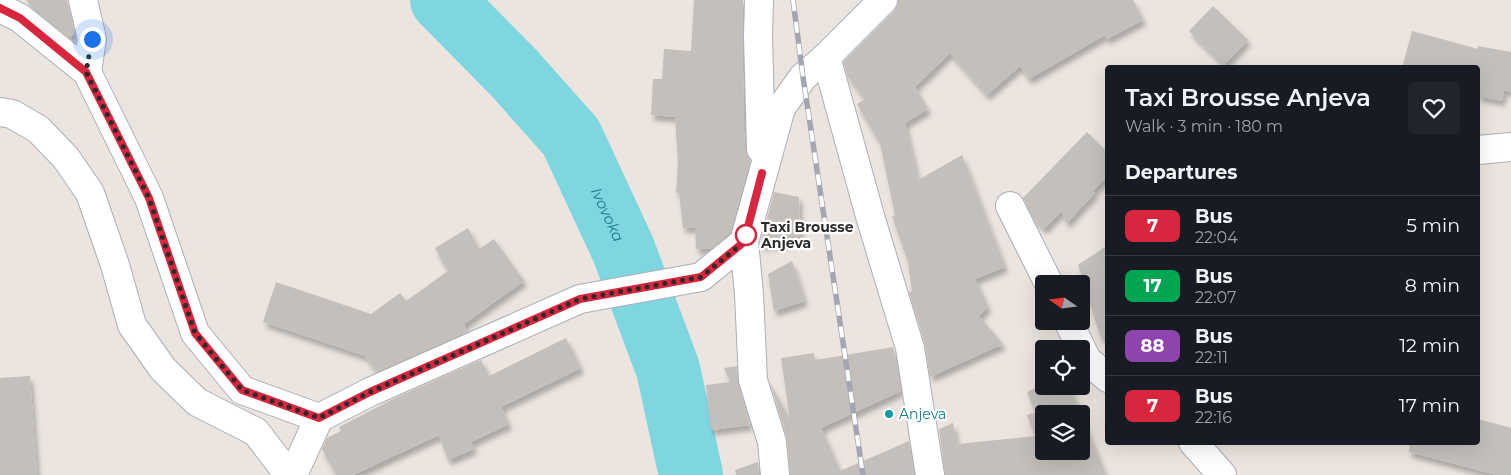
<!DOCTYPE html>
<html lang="en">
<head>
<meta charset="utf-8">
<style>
	body { margin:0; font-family:Montserrat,sans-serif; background:#20242c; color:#f1f3f6; height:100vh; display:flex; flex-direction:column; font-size:19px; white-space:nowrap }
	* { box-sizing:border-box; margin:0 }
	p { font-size:16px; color:#9ea1a6 }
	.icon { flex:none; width:28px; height:28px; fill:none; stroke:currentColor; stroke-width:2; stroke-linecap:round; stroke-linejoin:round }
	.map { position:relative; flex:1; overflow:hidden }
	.side { position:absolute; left:1105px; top:65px; width:375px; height:380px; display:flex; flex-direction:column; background:#171b24; border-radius:5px; box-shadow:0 5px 20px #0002 }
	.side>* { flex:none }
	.badge { padding:0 10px; border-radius:8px; font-size:18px; line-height:32px }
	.needle { width:32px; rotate:284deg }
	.controls { position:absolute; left:1035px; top:275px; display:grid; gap:10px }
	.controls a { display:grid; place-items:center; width:55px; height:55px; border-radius:5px; background:#171b24; box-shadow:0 5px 20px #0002; font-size:25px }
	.you { position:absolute; width:25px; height:25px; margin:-12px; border:4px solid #fff; border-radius:50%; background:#1a73e8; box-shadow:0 0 0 8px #1a73e833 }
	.map>.badge { position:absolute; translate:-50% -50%; box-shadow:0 0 0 2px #fff }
	h2 { padding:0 20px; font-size:19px; line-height:45px }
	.round { display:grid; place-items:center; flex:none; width:52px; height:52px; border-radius:5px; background:#20242c }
	.summary { display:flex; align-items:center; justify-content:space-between; height:85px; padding:0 20px }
	h1 { font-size:24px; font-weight:600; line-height:38px }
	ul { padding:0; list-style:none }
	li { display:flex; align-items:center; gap:15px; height:60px; padding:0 20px; border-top:1px solid #363941 }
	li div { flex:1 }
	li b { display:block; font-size:19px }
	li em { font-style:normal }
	li .badge { min-width:55px; font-weight:700; text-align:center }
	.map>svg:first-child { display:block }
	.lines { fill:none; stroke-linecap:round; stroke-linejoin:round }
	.river { stroke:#7ed6e1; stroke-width:64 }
	.building { fill:#c4bfba; filter:url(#shadow) }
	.minor-casing { stroke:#abafb6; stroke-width:30 }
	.minor { stroke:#fff; stroke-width:28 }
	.rail-casing { stroke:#a2a7b3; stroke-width:5.5 }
	.rail { stroke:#fff; stroke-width:4; stroke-dasharray:11; stroke-linecap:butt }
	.line-casing { stroke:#fff; stroke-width:11 }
	.line { stroke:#d7263d; stroke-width:8 }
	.walk { stroke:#2b2b2b; stroke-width:5; stroke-dasharray:0 9 }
	.stop-dot { fill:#fff; stroke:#d7263d; stroke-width:2.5 }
	.culture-dot { fill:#0f9aa8; stroke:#fff; stroke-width:2 }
	.labels { text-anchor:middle; stroke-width:4.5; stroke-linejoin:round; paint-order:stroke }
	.stop-label { font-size:14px; font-weight:bold; fill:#2b2b2b; stroke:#fff; text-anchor:start }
	.culture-label { font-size:14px; fill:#0d838f; stroke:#fff; text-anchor:start }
	.water-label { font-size:15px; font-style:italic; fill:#1d788d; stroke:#fff }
</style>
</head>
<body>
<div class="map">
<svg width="1511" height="475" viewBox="0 0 1511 475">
	<defs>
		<filter id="shadow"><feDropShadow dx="3" dy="5.5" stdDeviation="2.5" flood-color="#0004"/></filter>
	</defs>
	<rect width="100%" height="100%" fill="#ebe4df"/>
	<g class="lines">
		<path class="river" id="s1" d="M442,0L514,73L571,137L623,249L668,369L691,475"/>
	</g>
	<g class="building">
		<polygon points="26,0 67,0 75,34 69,37 32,8"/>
		<polygon points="694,0 743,0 742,29 744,114 743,114 745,149 749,166 730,233 712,248 696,249 695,227 683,228 679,193 676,193 678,163 675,117 651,115 653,79 662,79 664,49 691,51"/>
		<polygon points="898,0 1133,0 1143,20 1107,39 1105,35 1029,79 1020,66 987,95 950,53 915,87 928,109 905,123 918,180 962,155 1005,267 975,279 988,307 979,316 1003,344 930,377 925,344 909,292 912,291 908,262 892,216 895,215 880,143 857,104 865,99 848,77 843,62 894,11 898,4"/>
		<polygon points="1213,6 1248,40 1224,65 1189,31"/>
		<polygon points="1412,31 1478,49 1478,46 1511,52 1511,92 1504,90 1502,101 1478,96 1478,68 1402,68"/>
		<polygon points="1087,132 1108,153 1108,176 1093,191 1095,193 1066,224 1062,211 1044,229 1033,218 1023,198"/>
		<polygon points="774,192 799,197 800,237 784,237 786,243 760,245"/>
		<polygon points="468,228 479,249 494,239 524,281 464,324 467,332 377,372 365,356 263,322 276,282 371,314 400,293 406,301 448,271 435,248"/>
		<polygon points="1108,245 1108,337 1101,338 1078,265"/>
		<polygon points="792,261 805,301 774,311 768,274"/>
		<polygon points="566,338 581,368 501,407 509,424 471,442 474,449 448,460 439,435 353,475 336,475 322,449 327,438 341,431 339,427 395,398 481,360 489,376"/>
		<polygon points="893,347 901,391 821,428 840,471 909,441 914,475 790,475 787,438 770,382 790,420 781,358 814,353 815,360"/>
		<polygon points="737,366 738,384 750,425 711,430 706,385 730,382 724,368"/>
		<polygon points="30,376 37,475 0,475 0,378"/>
		<polygon points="1044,384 1044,386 1069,386 1081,414 1044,414 1044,451 1081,451 1081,415 1106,475 945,475 939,429 953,423 957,444 1035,436 1027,415 1035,412 1027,392"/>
		<polygon points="1478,419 1511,428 1511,475 1497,475 1409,452 1410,442 1478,442"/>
		<polygon points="758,462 759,475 736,475 735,470"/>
	</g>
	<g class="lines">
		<defs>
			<g id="minor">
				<polyline points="83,0 92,39 87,72"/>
				<polyline points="759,0 758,36 761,149"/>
				<polyline points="0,8 20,18 87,72 149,198 195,333 242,390 319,418"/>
				<polyline points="826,57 870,216 910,348 930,475"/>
				<polyline points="0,112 12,114 38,129 66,158 90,193 115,265 132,325 163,369 197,402 256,432 282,466 286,475"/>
				<polyline points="1478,150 1511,147"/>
				<polyline points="1010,206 1049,284"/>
				<polyline points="744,242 749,294 753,380 772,442 775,475"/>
				<polyline points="1068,321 1087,360 1108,378"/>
				<polyline points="1193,442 1222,475"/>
				<polyline points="293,475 319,418 370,392 580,299 701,277 744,242 781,108 803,77 826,57 883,0"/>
			</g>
		</defs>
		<use href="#minor" class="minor-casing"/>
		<use href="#minor" class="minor"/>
		<defs>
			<polyline id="rail" points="793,0 803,77 863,475"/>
		</defs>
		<use href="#rail" class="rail-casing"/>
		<use href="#rail" class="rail"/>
	</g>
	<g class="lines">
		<defs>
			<polyline id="line" points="0,8 20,18 86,72 149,198 195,333 242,390 319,418 370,392 580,299 701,277 744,242 762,173"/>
		</defs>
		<use href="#line" class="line-casing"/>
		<use href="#line" class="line"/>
		<polyline class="walk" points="92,39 86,72 149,198 195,333 242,390 319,418 370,392 580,299 701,277 744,242 746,235"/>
	</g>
	<circle class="stop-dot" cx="746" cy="235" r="10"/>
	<circle class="culture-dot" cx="889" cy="414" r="5"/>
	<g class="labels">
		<g class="stop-label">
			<text x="761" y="232">Taxi Brousse<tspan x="761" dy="16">Anjeva</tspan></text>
		</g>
		<g class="culture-label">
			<text x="899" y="419">Anjeva</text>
		</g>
		<g class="water-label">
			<text dy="5" stroke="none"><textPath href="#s1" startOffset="274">Ivovoka</textPath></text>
		</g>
	</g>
</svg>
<div class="controls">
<a><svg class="needle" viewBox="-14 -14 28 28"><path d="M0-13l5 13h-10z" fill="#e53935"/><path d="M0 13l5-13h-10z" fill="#9ea1a6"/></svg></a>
<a><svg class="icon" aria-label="locate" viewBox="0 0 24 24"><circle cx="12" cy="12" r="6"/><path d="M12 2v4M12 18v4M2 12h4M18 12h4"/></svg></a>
<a><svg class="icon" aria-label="layers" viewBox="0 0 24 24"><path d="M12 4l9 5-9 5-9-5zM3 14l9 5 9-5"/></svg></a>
</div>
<div class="you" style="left:92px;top:39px"></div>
<section class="side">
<div class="summary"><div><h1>Taxi Brousse Anjeva</h1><p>Walk · 3 min · 180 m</p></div><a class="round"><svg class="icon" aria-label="heart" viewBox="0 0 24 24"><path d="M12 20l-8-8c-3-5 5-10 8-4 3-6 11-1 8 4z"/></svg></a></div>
<h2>Departures</h2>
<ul>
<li><span class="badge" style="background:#d7263d;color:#fff">7</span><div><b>Bus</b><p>22:04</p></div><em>5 min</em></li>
<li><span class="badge" style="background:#00a651;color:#fff">17</span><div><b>Bus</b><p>22:07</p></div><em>8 min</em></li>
<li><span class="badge" style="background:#8e44ad;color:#fff">88</span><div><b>Bus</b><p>22:11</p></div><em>12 min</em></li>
<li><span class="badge" style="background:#d7263d;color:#fff">7</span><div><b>Bus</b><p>22:16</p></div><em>17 min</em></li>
</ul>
</section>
</div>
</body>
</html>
